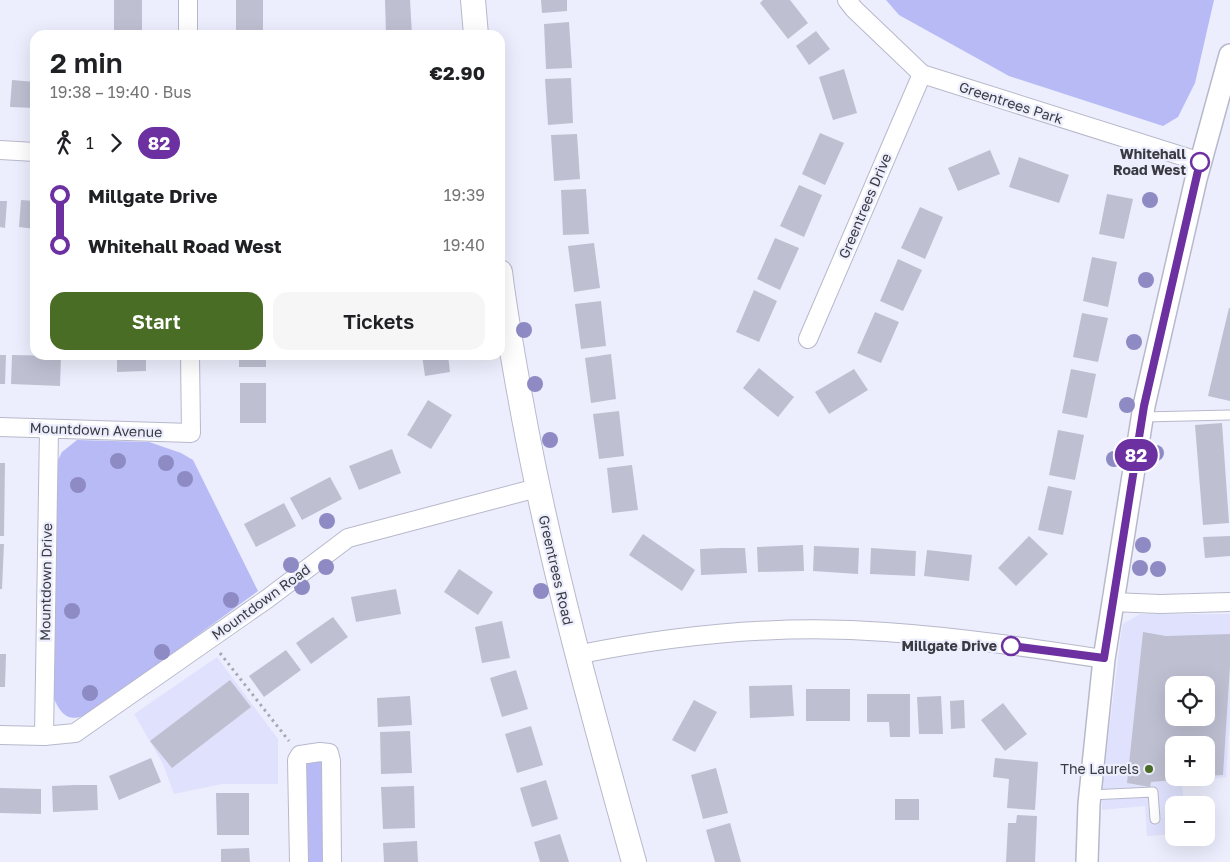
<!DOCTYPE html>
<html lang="en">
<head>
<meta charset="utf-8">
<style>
	body { margin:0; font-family:"Golos Text",sans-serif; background:#f6f6f6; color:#202124; height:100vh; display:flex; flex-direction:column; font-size:19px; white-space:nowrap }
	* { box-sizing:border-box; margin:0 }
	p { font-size:16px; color:#757577 }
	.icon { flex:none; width:28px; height:28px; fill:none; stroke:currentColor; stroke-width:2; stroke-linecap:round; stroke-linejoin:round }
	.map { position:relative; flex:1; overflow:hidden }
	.details { position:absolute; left:30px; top:30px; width:475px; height:330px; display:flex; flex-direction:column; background:#fff; border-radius:15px; box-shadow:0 5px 20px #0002 }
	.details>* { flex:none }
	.badge { padding:0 10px; border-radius:16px; font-size:18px; line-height:32px }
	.fabs { position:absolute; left:1165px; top:676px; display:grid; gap:10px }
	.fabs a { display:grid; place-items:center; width:50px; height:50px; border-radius:10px; background:#fff; box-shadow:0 5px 20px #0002; font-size:25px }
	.map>.badge { position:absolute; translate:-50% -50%; box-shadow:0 0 0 2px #fff }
	.legs { display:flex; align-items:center; gap:8px; height:55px; padding:0 20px; font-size:16px }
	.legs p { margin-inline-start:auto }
	.headline { display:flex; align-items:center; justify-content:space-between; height:85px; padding:0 20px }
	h1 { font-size:28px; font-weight:600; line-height:38px }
	.cta { display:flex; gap:10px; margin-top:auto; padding:10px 20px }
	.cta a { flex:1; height:58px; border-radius:15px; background:#4a6d26; color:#fff; font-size:20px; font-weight:600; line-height:58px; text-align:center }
	.cta a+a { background:#f6f6f6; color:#202124 }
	ul { padding:0 20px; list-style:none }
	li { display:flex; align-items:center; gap:18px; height:50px; font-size:19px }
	li i { display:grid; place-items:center; width:8px; height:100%; margin:0 6px; background:currentColor }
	li i::after { content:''; width:12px; height:12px; margin:-6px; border:4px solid; border-radius:50%; background:#fff }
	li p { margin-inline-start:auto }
	li:first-child i { background:linear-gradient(#0000 50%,currentColor 0) }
	li:last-child i { background:linear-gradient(currentColor 50%,#0000 0) }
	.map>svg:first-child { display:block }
	.built { fill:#e0e2fd; fill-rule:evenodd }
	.green { fill:#b7baf5 }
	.building { fill:#bec0d2; fill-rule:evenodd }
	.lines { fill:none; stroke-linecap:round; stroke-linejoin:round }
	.service-casing { stroke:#b7b9cb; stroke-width:11 }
	.minor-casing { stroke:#b7b9cb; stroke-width:20 }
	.tertiary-casing { stroke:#b7b9cb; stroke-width:24 }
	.secondary-casing { stroke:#b7b9cb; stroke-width:26 }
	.path { stroke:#a7a8b4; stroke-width:3; stroke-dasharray:2.5 4; stroke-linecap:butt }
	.service { stroke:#fff; stroke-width:9 }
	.minor { stroke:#fff; stroke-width:18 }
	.tertiary { stroke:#fff; stroke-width:21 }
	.secondary { stroke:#fff; stroke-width:24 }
	.tree { fill:#8d8ac4 }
	.line-1-casing { stroke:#fff; stroke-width:11 }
	.line-1 { stroke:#6c30a1; stroke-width:8 }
	.stop-1-dot { fill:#fff; stroke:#6c30a1; stroke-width:2.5 }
	.poi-dot { fill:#4a6d26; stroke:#eceefd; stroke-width:2 }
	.labels { text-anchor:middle; stroke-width:4.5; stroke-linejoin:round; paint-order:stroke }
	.street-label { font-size:14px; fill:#3a3b42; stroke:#eceefd }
	.stop-label { font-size:14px; font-weight:bold; fill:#3a3b42; stroke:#eceefd; text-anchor:end }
	.poi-label { font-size:14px; fill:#3a3b42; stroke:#eceefd; text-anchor:end }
</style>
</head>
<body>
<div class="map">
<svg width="1230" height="862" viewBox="0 0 1230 862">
	<rect width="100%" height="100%" fill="#eceefd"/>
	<g class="built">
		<path d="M1140,614H1230V719L1226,777L1182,784L1184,805H1174V834L1147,836L1145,806L1102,810V789L1121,634L1123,624ZM1174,685H1206V718H1174ZM1174,745H1206V778H1174Z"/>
		<polygon points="217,657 278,739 278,784 222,784 174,794 163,764 134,714"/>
	</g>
	<g class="green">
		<polygon points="886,0 1214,0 1195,83 1178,117 1163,126 1009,76 899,15"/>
		<path d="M77,440L149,442L181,453L193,460L258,591L91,713C66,725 60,713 51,692L57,462L62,452Z"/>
		<polygon points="306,758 323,759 325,862 307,862 305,768"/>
	</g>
	<g class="building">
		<rect x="114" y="0" width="28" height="35"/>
		<rect x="236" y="0" width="27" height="35"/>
		<polygon points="385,0 410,0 412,35 386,35"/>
		<polygon points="541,0 567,0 567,11 542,13"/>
		<polygon points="763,0 790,0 808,23 788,39 760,3"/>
		<polygon points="569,22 572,68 546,69 544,24"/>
		<polygon points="816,31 830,49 809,65 796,46"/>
		<polygon points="844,69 857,113 833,120 819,77"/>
		<polygon points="571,78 573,123 548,125 545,79"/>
		<polygon points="12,80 35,82 35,108 10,107"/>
		<polygon points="820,133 844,143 825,185 802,174"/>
		<polygon points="577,134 580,179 554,181 551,135"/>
		<polygon points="990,150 1000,174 958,191 948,168"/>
		<polygon points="1019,157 1069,175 1059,203 1009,187"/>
		<polygon points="799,185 822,195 804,237 780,226"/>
		<polygon points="586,189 589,234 563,235 561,190"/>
		<polygon points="1107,194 1133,199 1124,239 1099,234"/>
		<polygon points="21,200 35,201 35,229 19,227"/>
		<polygon points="0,201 7,201 5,228 0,227"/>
		<polygon points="920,207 943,217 925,259 901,248"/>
		<polygon points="775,238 799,248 780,290 757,279"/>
		<polygon points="594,243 600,288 574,292 568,246"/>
		<polygon points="1092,257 1117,262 1108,307 1083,301"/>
		<polygon points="898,259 922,270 903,311 880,301"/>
		<polygon points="754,290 777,301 759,342 736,332"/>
		<polygon points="601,301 606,346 581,349 575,304"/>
		<polygon points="1229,308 1230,308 1230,401 1208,396"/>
		<polygon points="875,312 899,322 881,363 857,353"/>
		<polygon points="1082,313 1108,318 1098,362 1073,357"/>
		<polygon points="611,354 616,399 591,403 585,358"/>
		<polygon points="0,355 6,355 5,384 0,384"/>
		<polygon points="12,355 61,356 60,386 11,384"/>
		<polygon points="117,355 146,355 146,371 117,372"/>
		<rect x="239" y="355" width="27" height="12"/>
		<polygon points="422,355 448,355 450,372 425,376"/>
		<polygon points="759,368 794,397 778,417 743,388"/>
		<polygon points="854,369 868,390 829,414 815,392"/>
		<polygon points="1071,369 1096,374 1087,418 1062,413"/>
		<rect x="240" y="383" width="26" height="40"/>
		<polygon points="428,400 452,415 431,449 407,435"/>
		<polygon points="619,411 624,456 599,459 593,414"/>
		<polygon points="1222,423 1229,523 1203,525 1195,425"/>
		<polygon points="1058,430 1084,435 1075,480 1049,475"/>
		<polygon points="392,449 401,473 359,490 349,466"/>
		<polygon points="0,463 5,463 4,536 0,536"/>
		<polygon points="632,465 638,510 612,513 607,468"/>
		<polygon points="330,477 342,499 302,520 290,498"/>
		<polygon points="1048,486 1072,491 1063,535 1038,530"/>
		<polygon points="284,503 296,526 256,547 244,524"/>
		<polygon points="643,534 695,570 682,591 629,555"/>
		<polygon points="1029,536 1048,554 1016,586 998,568"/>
		<polygon points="1230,536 1230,556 1205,558 1203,537"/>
		<polygon points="0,544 4,544 2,589 0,589"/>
		<polygon points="803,545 804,571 758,572 757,547"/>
		<polygon points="814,546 859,548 858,574 813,571"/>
		<polygon points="723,548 745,548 747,573 701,575 700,549"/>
		<polygon points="871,548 916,551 915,576 870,574"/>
		<polygon points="927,550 972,555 969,581 924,576"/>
		<polygon points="459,569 493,592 478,615 444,592"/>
		<polygon points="396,589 401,614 356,622 351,597"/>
		<polygon points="333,617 348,637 311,664 296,643"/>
		<polygon points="502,621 510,658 482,663 475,627"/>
		<path d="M1143,632L1166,636L1230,634V666L1223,775L1206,776V745H1174V778H1185V779L1151,782L1150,787L1127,783ZM1174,685H1206V718H1174Z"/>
		<polygon points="286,650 301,670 264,697 249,676"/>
		<polygon points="0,654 6,654 5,687 0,687"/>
		<polygon points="516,670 528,709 502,717 490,678"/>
		<polygon points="230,680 251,707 172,768 150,741"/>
		<polygon points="792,685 794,716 750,718 749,686"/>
		<rect x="806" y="689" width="44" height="32"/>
		<polygon points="867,694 910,694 910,737 890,737 889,722 867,722"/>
		<polygon points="410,696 412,725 378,727 377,698"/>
		<polygon points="941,696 943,734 919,734 917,697"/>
		<polygon points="694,700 717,712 695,752 672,740"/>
		<polygon points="964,700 965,728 951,729 950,701"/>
		<polygon points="1003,703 1027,734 1005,751 981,720"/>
		<polygon points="531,726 543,765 517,773 505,734"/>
		<polygon points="410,731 412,773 381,774 380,732"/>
		<polygon points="151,758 161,782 119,800 109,776"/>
		<polygon points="995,758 1038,762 1035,810 1007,808 1009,779 993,777"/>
		<polygon points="716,768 728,813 703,819 691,775"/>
		<polygon points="546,780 558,819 532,827 520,788"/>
		<polygon points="75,785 97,785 98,810 53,812 52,786"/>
		<polygon points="414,786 415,828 383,829 381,787"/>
		<polygon points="0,788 41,789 41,814 0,813"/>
		<polygon points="216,793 249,793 249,835 217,835"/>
		<rect x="895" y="799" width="24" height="21"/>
		<polygon points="1017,815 1037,816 1035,862 1006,862 1008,823 1016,823"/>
		<polygon points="730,823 741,862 715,862 706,830"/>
		<polygon points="560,834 569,862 540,862 534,842"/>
		<polygon points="417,841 418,862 384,862 383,843"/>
		<polygon points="249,848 250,862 221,862 221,849"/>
	</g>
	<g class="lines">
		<defs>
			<g id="service">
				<polyline points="1143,417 1230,415"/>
				<polyline points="1090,795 1153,792 1155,819"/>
			</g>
			<g id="minor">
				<polyline points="847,0 854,9 922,74 1201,162"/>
				<polyline points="188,35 188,0"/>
				<polyline points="0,150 35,152"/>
				<polyline points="808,339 922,74"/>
				<polyline points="0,427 191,433 190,355"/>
				<polyline points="1112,602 1160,604 1230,602"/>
				<path d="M576,655C675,635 785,624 886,632C959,637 1032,648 1104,659"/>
				<polyline points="0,735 44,736 75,733 267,599 348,538 537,488"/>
				<polyline points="44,736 49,429"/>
				<polyline points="299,862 297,760 300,755 320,752 329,753 331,761 332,862"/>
			</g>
			<polyline id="tertiary" points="1087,862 1089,804 1104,659 1144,406 1196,179 1230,55"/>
			<g id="secondary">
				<polyline points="473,0 476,35"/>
				<path d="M500,272C506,321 515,369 524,418C552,568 593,715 634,862"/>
			</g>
		</defs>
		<use href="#service" class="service-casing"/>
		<use href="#minor" class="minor-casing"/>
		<use href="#tertiary" class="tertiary-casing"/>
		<use href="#secondary" class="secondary-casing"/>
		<polyline class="path" points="220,653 289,741"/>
		<use href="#service" class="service"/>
		<use href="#minor" class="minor"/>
		<use href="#tertiary" class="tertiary"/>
		<use href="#secondary" class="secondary"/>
	</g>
	<g class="tree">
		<circle cx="1150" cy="200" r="8"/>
		<circle cx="1146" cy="280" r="8"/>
		<circle cx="524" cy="330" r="8"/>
		<circle cx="1134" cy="342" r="8"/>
		<circle cx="535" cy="384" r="8"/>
		<circle cx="1127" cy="405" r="8"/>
		<circle cx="550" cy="440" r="8"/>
		<circle cx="1156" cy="453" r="8"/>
		<circle cx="1114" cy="459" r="8"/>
		<circle cx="118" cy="461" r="8"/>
		<circle cx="166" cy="463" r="8"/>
		<circle cx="185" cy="479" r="8"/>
		<circle cx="78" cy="485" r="8"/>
		<circle cx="327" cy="521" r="8"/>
		<circle cx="1143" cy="545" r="8"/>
		<circle cx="291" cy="565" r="8"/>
		<circle cx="326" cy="567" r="8"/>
		<circle cx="1140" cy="568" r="8"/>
		<circle cx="1158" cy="569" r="8"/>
		<circle cx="302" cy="587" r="8"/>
		<circle cx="541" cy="591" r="8"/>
		<circle cx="231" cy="600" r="8"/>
		<circle cx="72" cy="611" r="8"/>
		<circle cx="162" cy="652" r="8"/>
		<circle cx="90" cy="693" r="8"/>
	</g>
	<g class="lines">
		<defs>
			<polyline id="line-1" points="1011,646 1104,658 1144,406 1200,162"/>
		</defs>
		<use href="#line-1" class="line-1-casing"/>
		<use href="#line-1" class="line-1"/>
	</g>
	<g class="stop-1-dot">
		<circle cx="1200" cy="162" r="9"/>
		<circle cx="1011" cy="646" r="9"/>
	</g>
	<circle class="poi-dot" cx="1149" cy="769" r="5"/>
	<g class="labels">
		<g class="street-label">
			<text transform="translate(1011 103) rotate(18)" y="5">Greentrees Park</text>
			<text transform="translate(865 206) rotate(-67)" y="5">Greentrees Drive</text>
			<text transform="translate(96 430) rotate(2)" y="5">Mountdown Avenue</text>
			<text transform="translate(556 570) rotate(77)" y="5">Greentrees Road</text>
			<text transform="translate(46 582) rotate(-89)" y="5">Mountdown Drive</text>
			<text transform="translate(261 602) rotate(-36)" y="5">Mountdown Road</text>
		</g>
		<g class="stop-label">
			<text x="1186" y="159">Whitehall<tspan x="1186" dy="16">Road West</tspan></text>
			<text x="997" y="651">Millgate Drive</text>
		</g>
		<g class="poi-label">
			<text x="1139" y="774">The Laurels</text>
		</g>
	</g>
</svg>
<div class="fabs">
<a><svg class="icon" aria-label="locate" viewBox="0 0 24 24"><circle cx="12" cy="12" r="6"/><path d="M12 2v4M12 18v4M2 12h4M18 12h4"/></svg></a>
<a>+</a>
<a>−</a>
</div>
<b class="badge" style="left:1136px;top:455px;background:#6c30a1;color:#fff">82</b>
<section class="details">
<div class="headline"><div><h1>2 min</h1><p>19:38 – 19:40 · Bus</p></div><b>€2.90</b></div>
<div class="legs"><svg class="icon" aria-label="walk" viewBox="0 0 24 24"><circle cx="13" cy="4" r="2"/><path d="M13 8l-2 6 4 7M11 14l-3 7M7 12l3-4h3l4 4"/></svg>1<svg class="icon" aria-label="forward" viewBox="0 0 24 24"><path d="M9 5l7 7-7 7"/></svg><b class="badge" style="background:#6c30a1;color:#fff">82</b></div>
<ul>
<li><i style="color:#6c30a1"></i><b>Millgate Drive</b><p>19:39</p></li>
<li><i style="color:#6c30a1"></i><b>Whitehall Road West</b><p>19:40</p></li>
</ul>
<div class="cta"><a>Start</a><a>Tickets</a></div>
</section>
</div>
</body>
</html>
